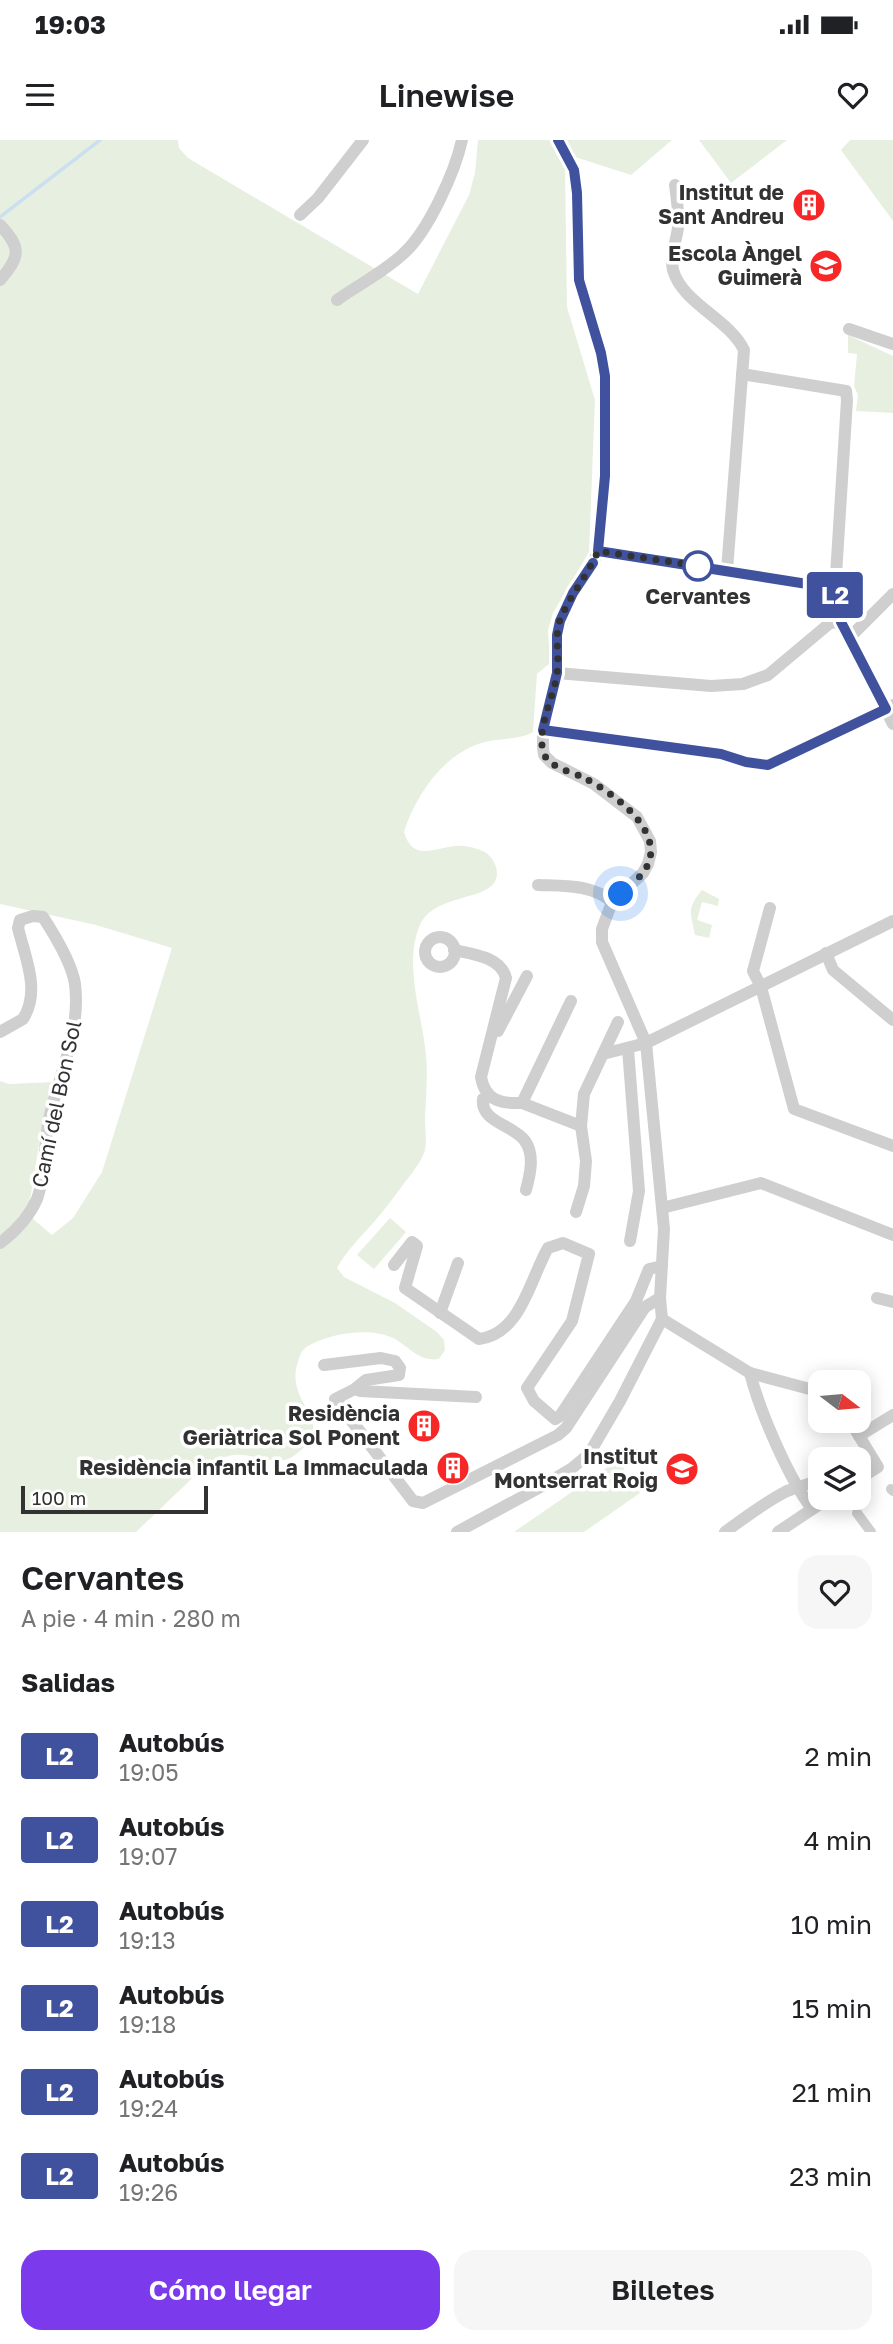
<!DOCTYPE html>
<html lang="es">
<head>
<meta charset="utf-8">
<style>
	body { margin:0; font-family:"Golos Text",sans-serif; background:#f6f6f6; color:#202124; height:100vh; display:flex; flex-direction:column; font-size:26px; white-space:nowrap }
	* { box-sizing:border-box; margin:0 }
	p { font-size:23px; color:#757577 }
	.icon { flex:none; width:38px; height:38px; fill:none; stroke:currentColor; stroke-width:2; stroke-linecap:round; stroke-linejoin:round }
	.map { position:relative; height:1392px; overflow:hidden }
	.side { display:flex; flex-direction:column; background:#fff; flex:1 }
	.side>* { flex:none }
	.badge { padding:0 14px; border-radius:5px; font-size:24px; line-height:46px }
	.needle { width:46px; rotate:106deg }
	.fabs { position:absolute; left:808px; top:1230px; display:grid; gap:14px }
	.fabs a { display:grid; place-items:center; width:63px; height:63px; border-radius:14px; background:#fff; box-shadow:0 4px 18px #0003; font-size:35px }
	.scale { position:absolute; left:21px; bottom:18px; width:187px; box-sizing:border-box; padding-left:7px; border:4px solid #323232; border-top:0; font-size:19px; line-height:24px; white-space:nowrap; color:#323232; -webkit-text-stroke:5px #fff; paint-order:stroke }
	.you { position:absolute; width:35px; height:35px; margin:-18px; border:5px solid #fff; border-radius:50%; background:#1a73e8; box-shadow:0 0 0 10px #1a73e833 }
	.map>.badge { position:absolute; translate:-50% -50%; box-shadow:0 0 0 4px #fff }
	h2 { padding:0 21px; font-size:26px; line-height:63px }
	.round { display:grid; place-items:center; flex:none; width:74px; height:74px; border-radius:21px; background:#f6f6f6 }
	.summary { display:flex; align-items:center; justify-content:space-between; height:119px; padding:0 21px }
	h1 { font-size:33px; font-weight:600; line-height:52px }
	.cta { display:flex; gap:14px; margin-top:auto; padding:14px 21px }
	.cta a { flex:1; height:80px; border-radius:21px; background:#7c3aed; color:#fff; font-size:28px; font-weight:600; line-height:80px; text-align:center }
	.cta a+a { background:#f6f6f6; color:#202124 }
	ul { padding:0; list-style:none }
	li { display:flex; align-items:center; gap:21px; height:84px; padding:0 21px }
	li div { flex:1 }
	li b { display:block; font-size:26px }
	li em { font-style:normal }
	li .badge { min-width:77px; font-weight:700; text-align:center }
	.status { display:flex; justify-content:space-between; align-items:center; height:49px; padding:0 35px; background:#fff; direction:ltr }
	.status svg { height:19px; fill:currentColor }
	header { display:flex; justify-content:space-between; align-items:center; height:91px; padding:0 21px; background:#fff; font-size:32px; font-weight:600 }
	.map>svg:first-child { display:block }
	.green { fill:#e7f0e0 }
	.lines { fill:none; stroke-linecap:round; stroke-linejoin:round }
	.stream { stroke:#cbdff1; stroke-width:3.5 }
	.pedestrian { stroke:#cfcfcf; stroke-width:10 }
	.minor { stroke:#cfcfcf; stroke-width:12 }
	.line-casing { stroke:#fff; stroke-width:16 }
	.line { stroke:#40529e; stroke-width:10 }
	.walk { stroke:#323232; stroke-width:7; stroke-dasharray:0 12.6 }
	.stop-dot { fill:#fff; stroke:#40529e; stroke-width:3.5 }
	.labels { text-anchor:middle; stroke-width:7; stroke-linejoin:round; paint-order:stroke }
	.poi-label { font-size:21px; font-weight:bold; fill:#323232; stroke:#fff; text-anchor:end }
	.stop-label { font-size:21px; font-weight:bold; fill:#323232; stroke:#fff }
	.street-label { font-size:21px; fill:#323232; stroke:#fff }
</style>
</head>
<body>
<div class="status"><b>19:03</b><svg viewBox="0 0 49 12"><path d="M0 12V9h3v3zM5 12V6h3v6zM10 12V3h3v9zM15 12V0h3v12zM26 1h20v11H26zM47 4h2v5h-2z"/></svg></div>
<header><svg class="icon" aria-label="menu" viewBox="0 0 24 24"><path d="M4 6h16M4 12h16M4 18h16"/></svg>Linewise<svg class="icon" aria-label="heart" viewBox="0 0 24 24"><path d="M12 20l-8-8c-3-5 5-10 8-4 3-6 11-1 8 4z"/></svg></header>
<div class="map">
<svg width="893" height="1392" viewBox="0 0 893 1392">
	<rect width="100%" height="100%" fill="#fff"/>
	<g class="green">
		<path d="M0,0H178L179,8L188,18L418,154L469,55L475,33L478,0H672L631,35L572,16L565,31L567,167L595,260L589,412L553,473L548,490L550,523L537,534L533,592C519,600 501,598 485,602C445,612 416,654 404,692C413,723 435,707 457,706C465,705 475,708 483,711C489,714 494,720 496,727C506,764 436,749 420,785C403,824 422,873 426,915C428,936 426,956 425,978C425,988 427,1000 425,1010C421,1023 411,1034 403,1045C393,1058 384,1071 373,1083C360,1098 347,1110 337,1128L344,1137L395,1163L437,1192L444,1200L445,1210L439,1219C418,1222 410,1207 393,1198C370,1187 332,1193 310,1205C302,1209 300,1214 298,1222C283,1265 342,1282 295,1315C276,1329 254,1312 233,1315C222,1317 212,1322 203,1328L136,1392H0V941L9,944L53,942L43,980L31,1054L26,1073L52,1095L73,1078L102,1032L172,808L96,785L0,764Z"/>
		<polygon points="699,0 787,0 731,43"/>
		<polygon points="850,0 893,0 893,81 841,10"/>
		<polygon points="848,195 893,216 893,273 856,271 858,255 854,246 857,214 848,213"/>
		<path d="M702,750L719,759L718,766L702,762L697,780L712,785L709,798L695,795C691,773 686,769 702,750Z"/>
		<polygon points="390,1078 406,1092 374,1129 357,1115"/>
		<polygon points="618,1320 640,1353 584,1392 514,1392"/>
	</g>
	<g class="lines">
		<polyline class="stream" points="0,77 100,0"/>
		<g class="pedestrian">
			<polyline points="891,1349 893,1351"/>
			<polyline points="857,1373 871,1392"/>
		</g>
		<g class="minor">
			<polyline points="558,0 574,30 577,53 579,140 601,213 605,236 605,336 598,411 593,423 573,453 557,495 557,533 543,590 543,608 544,615 552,623 594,644 637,677 650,701 651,712 648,724 643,733 612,762 602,789 602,802 646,903 664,1089 660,1158 662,1179"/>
			<path d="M675,45C677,59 679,73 678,88C676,101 670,118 673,130C682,163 729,179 744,210L727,430"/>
			<polyline points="300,75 318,58 363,0"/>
			<path d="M0,85C22,108 20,117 0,140"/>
			<path d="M337,160C358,145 384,132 403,114C428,92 455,32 462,0"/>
			<polyline points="849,189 893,204"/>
			<polyline points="742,234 846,251 847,260 835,451 841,482 893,584"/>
			<polyline points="598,411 820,446 835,451"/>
			<polyline points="850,497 893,454"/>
			<polyline points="557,533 711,546 743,544 768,535 830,483 841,482"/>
			<path d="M543,590L721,614C745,619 757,629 783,620L893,565"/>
			<path d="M538,745C562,746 593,744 612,762"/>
			<polyline points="770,768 753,831 761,847 794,969 893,1006"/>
			<circle cx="440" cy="812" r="15"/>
			<path d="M454,810C473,814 501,817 506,838L481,937C485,960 500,964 522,963"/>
			<polyline points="826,813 833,830 893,880"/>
			<polyline points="571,861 522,963 581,986"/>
			<polyline points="494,891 498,891 527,836"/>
			<path d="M0,892L23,879C41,851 25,817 18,788L20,780L33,776L43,777C54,794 72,824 75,844C81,892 59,934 49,979C44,1002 45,1039 37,1059C29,1077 16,1091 0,1103"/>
			<polyline points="628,909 639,1051 630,1101"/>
			<polyline points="603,914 646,903 893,781"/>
			<path d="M490,957L483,959C480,982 514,985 525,1001C535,1015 530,1035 526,1050"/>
			<polyline points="662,1068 761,1043 893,1095"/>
			<polyline points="576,1072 584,1046 586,1021 581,986 584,954 618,882"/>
			<path d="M394,1125L412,1102L417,1106L405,1148L479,1199C521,1194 530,1139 548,1108L563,1103L589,1114L572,1181L527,1248L534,1261L555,1279L560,1276L636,1161L649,1129L662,1126"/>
			<polyline points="877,1158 893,1162"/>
			<polyline points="440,1173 458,1123"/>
			<polyline points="662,1179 750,1233 821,1252"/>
			<polyline points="324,1225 381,1218 395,1221 400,1228 399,1235 366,1240 355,1249 360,1251 476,1257"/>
			<path d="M750,1233C760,1272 788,1337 812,1369"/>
			<polyline points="355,1249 335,1259 413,1361 423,1363 558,1295 566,1288 645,1167 660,1158"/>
			<polyline points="850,1281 878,1327 859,1339"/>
			<polyline points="859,1296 893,1275"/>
			<polyline points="852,1320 867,1312"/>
			<polyline points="457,1392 546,1344 571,1329 589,1314 620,1261 662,1179"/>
			<path d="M725,1392C744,1378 764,1363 785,1352C798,1346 808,1346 821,1338"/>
			<polyline points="778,1392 829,1358"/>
		</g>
	</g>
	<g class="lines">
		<defs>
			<polyline id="line" points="558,0 574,30 577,53 579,140 601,213 605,236 605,336 598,411 820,446 835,451 841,482 886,569 768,625 746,622 721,614 543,590 557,533 557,495 560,481 573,453 593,423"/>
		</defs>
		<use href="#line" class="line-casing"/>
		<use href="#line" class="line"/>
		<path class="walk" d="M621,754C631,745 644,735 649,722C661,686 609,650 582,637C569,631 547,627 543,611C537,586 554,558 557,533C560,515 554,498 560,480C570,455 588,435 598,411L698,426"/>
	</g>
	<defs>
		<symbol id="building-disc" viewBox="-11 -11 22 22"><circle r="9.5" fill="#f72727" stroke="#fff"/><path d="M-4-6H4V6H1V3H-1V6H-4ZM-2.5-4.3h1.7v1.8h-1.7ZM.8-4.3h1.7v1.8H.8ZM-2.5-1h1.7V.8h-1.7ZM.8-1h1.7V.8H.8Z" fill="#fff"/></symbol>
		<symbol id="school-disc" viewBox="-11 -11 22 22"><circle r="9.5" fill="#f72727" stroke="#fff"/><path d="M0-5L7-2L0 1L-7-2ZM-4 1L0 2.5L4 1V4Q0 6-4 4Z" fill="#fff"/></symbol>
	</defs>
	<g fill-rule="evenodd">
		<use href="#building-disc" x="790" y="46" width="38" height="38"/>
		<use href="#school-disc" x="807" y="107" width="38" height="38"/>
		<use href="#building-disc" x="405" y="1267" width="38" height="38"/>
		<use href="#building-disc" x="434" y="1309" width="38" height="38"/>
		<use href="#school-disc" x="663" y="1310" width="38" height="38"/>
	</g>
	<circle class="stop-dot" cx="698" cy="426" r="14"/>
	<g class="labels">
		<g class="poi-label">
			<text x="784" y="60">Institut de<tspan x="784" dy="24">Sant Andreu</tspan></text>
			<text x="802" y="121">Escola Àngel<tspan x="802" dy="24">Guimerà</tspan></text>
			<text x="400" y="1281">Residència<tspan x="400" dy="24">Geriàtrica Sol Ponent</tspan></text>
			<text x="658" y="1324">Institut<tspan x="658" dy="24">Montserrat Roig</tspan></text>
			<text x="428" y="1335">Residència infantil La Immaculada</text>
		</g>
		<g class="stop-label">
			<text x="698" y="464">Cervantes</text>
		</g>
		<g class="street-label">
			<text transform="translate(57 964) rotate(-78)" y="7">Camí del Bon Sol</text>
		</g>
	</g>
</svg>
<div class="fabs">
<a><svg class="needle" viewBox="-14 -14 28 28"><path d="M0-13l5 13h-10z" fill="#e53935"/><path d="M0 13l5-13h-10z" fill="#757577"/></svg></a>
<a><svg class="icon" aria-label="layers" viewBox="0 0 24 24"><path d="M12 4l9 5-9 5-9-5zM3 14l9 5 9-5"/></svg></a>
</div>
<div class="scale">100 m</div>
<div class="you" style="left:621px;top:754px"></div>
<b class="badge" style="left:835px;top:455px;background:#40529e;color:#fff">L2</b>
</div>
<section class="side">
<div class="summary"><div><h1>Cervantes</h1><p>A pie · 4 min · 280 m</p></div><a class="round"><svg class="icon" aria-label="heart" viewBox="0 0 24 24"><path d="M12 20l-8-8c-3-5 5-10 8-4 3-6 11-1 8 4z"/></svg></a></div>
<h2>Salidas</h2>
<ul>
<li><span class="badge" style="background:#40529e;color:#fff">L2</span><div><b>Autobús</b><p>19:05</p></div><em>2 min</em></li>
<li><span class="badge" style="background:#40529e;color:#fff">L2</span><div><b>Autobús</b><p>19:07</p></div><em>4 min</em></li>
<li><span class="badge" style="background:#40529e;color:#fff">L2</span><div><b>Autobús</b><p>19:13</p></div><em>10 min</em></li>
<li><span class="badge" style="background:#40529e;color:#fff">L2</span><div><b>Autobús</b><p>19:18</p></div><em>15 min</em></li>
<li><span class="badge" style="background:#40529e;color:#fff">L2</span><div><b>Autobús</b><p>19:24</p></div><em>21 min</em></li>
<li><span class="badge" style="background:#40529e;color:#fff">L2</span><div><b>Autobús</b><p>19:26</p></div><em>23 min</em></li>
</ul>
<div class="cta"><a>Cómo llegar</a><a>Billetes</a></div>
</section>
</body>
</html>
